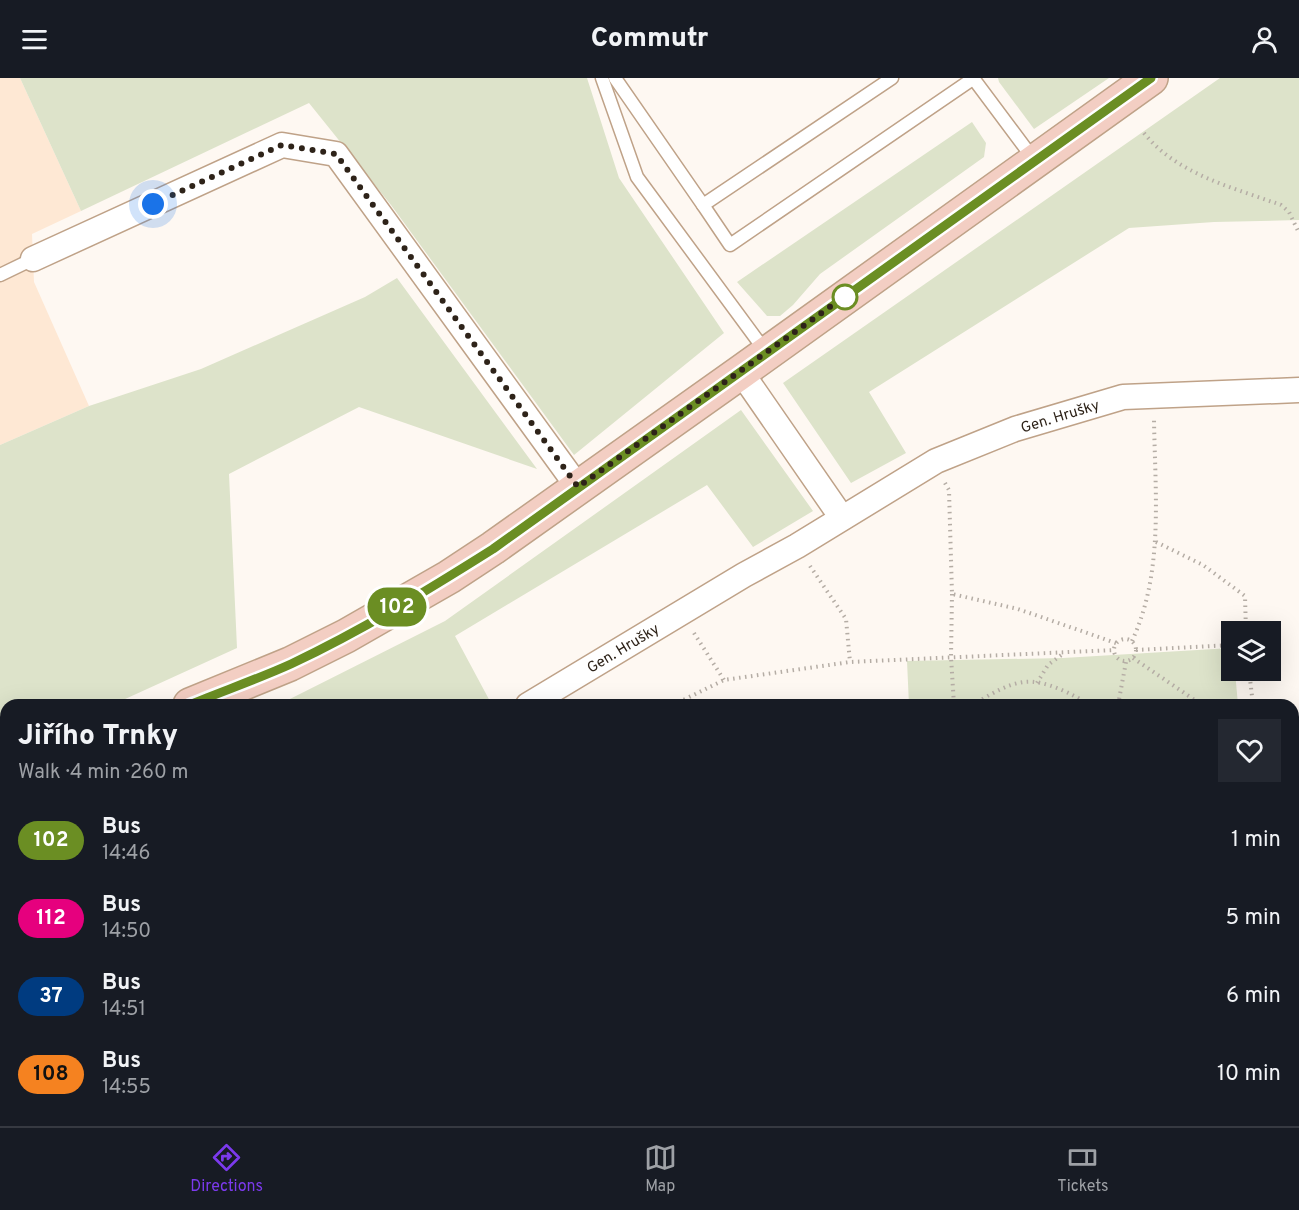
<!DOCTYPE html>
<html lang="en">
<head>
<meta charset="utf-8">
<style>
	body { margin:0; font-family:Overpass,sans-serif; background:#242831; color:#f1f3f6; height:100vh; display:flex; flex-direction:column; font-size:22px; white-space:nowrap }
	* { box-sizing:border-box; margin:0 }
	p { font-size:20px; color:#9ea1a6 }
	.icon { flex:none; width:33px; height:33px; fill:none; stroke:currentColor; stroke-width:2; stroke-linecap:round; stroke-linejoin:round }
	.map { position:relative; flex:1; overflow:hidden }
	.details { position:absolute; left:0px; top:621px; width:1299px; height:428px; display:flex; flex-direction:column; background:#171b24; border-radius:18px 18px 0 0; box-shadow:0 6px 24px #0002 }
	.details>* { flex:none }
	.badge { padding:0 12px; border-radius:20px; font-size:21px; line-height:39px }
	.controls { position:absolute; left:1221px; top:543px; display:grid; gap:12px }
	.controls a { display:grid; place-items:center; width:60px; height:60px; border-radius:0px; background:#171b24; box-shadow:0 6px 24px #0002; font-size:30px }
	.you { position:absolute; width:30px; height:30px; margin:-15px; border:4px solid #fff; border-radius:50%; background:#1a73e8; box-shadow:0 0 0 9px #1a73e833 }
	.map>.badge { position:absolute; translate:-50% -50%; box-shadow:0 0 0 3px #fff }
	.round { display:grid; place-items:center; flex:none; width:63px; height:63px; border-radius:0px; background:#242831 }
	.overview { display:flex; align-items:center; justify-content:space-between; height:102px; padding:0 18px }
	h1 { font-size:28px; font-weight:800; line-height:45px }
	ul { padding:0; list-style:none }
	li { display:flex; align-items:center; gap:18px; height:78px; padding:0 18px }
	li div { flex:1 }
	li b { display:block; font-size:22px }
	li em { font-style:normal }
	li .badge { min-width:66px; font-weight:700; text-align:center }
	header { display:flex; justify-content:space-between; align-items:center; height:78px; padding:0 18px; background:#171b24; font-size:27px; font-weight:800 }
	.menu { display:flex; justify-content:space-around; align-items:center; height:84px; border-top:2px solid #363941; background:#171b24; font-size:16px; color:#9ea1a6 }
	.menu a { display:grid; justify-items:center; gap:3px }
	.menu .current { color:#7c3aed }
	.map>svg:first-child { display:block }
	.built { fill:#fee8d4 }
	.green { fill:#dde3ca }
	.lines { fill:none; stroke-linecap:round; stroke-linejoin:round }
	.lane-casing { stroke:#bfa288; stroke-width:15 }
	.street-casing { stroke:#bfa288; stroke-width:27 }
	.secondary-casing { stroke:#bfa288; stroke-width:36 }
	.path { stroke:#b5ada5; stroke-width:4; stroke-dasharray:1.5 4.5; stroke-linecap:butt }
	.lane { stroke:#fff; stroke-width:12 }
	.street { stroke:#fff; stroke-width:24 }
	.secondary { stroke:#f3cec3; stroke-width:33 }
	.line-casing { stroke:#fff; stroke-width:14 }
	.line { stroke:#6b8e23; stroke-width:9 }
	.walk { stroke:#2e2319; stroke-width:6; stroke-dasharray:0 10.8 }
	.stop-dot { fill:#fff; stroke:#6b8e23; stroke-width:3 }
	.labels { text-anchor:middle; stroke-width:4.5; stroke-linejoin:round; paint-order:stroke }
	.street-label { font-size:15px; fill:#2e2319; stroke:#fff }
</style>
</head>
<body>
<header><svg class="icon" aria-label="menu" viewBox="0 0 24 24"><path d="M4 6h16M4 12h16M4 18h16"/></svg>Commutr<svg class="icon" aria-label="person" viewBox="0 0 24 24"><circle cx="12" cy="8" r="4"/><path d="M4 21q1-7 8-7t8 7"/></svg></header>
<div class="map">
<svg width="1299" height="1048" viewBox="0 0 1299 1048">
	<rect width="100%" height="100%" fill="#fef8f2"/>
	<polygon class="built" points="0,0 20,0 81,133 32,156 34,204 89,328 0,367"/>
	<g class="green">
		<polygon points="20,0 587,0 619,100 724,255 574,377 391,127 309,25 81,133"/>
		<polygon points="998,0 1109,0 1034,51 999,4"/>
		<polygon points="1220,0 1299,0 1299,142 1214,144 1129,150 869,314 906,375 851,405 783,305"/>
		<polygon points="972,44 986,65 984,79 820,196 793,227 780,238 767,238 737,204"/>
		<polygon points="397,200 537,391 359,329 229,396 237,570 112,627 6,627 6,675 0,678 0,367 89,328 201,291 365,219"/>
		<polygon points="741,332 813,433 753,469 707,407 455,558 492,627 278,627 445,543"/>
		<polygon points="1231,570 1232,592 1235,593 1238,627 909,627 907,583 1063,580"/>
		<polygon points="1293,704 1299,707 1299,1048 544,1048 544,1042 1293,1042"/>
	</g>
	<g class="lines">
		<defs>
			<g id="lane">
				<polyline points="602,0 637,99 766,274"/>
				<polyline points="615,0 703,127 892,0"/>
				<polyline points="973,0 1035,83"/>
				<polyline points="703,127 730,167 974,0"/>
				<polyline points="0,197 33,181"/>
			</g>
			<g id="street">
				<polyline points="33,181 282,67 336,76 578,409"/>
				<polyline points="741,294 842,440"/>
				<polyline points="528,627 744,497 797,468 936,383 1015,351 1123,319 1299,312"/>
				<polyline points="0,993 6,990"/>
				<polyline points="396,1042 397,1048"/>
			</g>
			<g id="secondary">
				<polyline points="190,627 290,586 346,558 449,499 493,470 741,294 1151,0"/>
				<polyline points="0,709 6,706"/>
			</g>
		</defs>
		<use href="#lane" class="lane-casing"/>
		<use href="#street" class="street-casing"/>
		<use href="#secondary" class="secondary-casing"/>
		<g class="path">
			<path d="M1144,55C1176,96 1234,110 1281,127L1289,134L1299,155"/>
			<polyline points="945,405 949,412 952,516 1018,531 1116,565"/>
			<polyline points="1156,464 1203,487 1245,518 1246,554"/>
			<polyline points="810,488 846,541 850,584"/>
			<polyline points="952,516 951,579 954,627"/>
			<polyline points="694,555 724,602"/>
			<circle cx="1125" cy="572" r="11"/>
			<path d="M1132,563C1164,494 1155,416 1154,341"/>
			<polyline points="1136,572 1232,567"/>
			<polyline points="1133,580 1202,627"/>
			<polyline points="1249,592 1253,627"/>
			<polyline points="1037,605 1048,587 1064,575"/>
			<polyline points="673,627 724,602 850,584 1114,572"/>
			<path d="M972,627C988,618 1006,606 1024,604C1044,601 1074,617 1090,627"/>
			<polyline points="1118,627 1126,584"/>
			<polyline points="1293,666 1299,666"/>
			<polyline points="1293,746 1299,746"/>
			<polyline points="339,1042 339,1048"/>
			<polyline points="599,1042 601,1048"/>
			<polyline points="1092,1042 1100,1048"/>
			<polyline points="1150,1042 1151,1048"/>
			<polyline points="978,1048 978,1042"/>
		</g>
		<use href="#lane" class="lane"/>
		<use href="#street" class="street"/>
		<use href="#secondary" class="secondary"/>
	</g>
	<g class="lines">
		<defs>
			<path id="line" d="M189,627C223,613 258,601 291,586C361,553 428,512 493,471L1151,0"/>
		</defs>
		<use href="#line" class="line-casing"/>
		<use href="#line" class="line"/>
		<polyline class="walk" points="153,126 282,67 336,76 578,409 848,216 845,219"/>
	</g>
	<circle class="stop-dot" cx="845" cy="219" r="12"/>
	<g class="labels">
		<g class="street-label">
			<text transform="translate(1060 338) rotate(-17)" y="5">Gen. Hrušky</text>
			<text transform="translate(623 570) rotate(-31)" y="5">Gen. Hrušky</text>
		</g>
	</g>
</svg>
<div class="controls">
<a><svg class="icon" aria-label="layers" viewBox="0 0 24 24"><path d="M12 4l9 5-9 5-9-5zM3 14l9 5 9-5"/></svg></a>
</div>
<div class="you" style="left:153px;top:126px"></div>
<b class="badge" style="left:397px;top:529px;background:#6b8e23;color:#fff">102</b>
<section class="details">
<div class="overview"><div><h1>Jiřího Trnky</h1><p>Walk · 4 min · 260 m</p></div><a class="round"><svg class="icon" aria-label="heart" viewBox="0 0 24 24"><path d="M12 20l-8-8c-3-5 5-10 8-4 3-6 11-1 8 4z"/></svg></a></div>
<ul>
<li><span class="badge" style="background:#6b8e23;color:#fff">102</span><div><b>Bus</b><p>14:46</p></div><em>1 min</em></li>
<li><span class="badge" style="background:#e6007e;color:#fff">112</span><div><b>Bus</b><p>14:50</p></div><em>5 min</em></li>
<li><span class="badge" style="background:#003b80;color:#fff">37</span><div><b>Bus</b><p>14:51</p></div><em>6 min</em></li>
<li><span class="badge" style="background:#f58220;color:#111">108</span><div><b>Bus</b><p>14:55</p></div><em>10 min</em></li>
</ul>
</section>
</div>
<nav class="menu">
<a class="current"><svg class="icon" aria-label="directions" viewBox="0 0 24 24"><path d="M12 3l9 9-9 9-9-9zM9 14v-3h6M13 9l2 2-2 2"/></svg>Directions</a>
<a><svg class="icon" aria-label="map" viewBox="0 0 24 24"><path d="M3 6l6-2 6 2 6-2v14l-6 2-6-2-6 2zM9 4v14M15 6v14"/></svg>Map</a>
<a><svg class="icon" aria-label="tickets" viewBox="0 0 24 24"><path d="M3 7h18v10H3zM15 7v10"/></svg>Tickets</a>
</nav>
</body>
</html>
